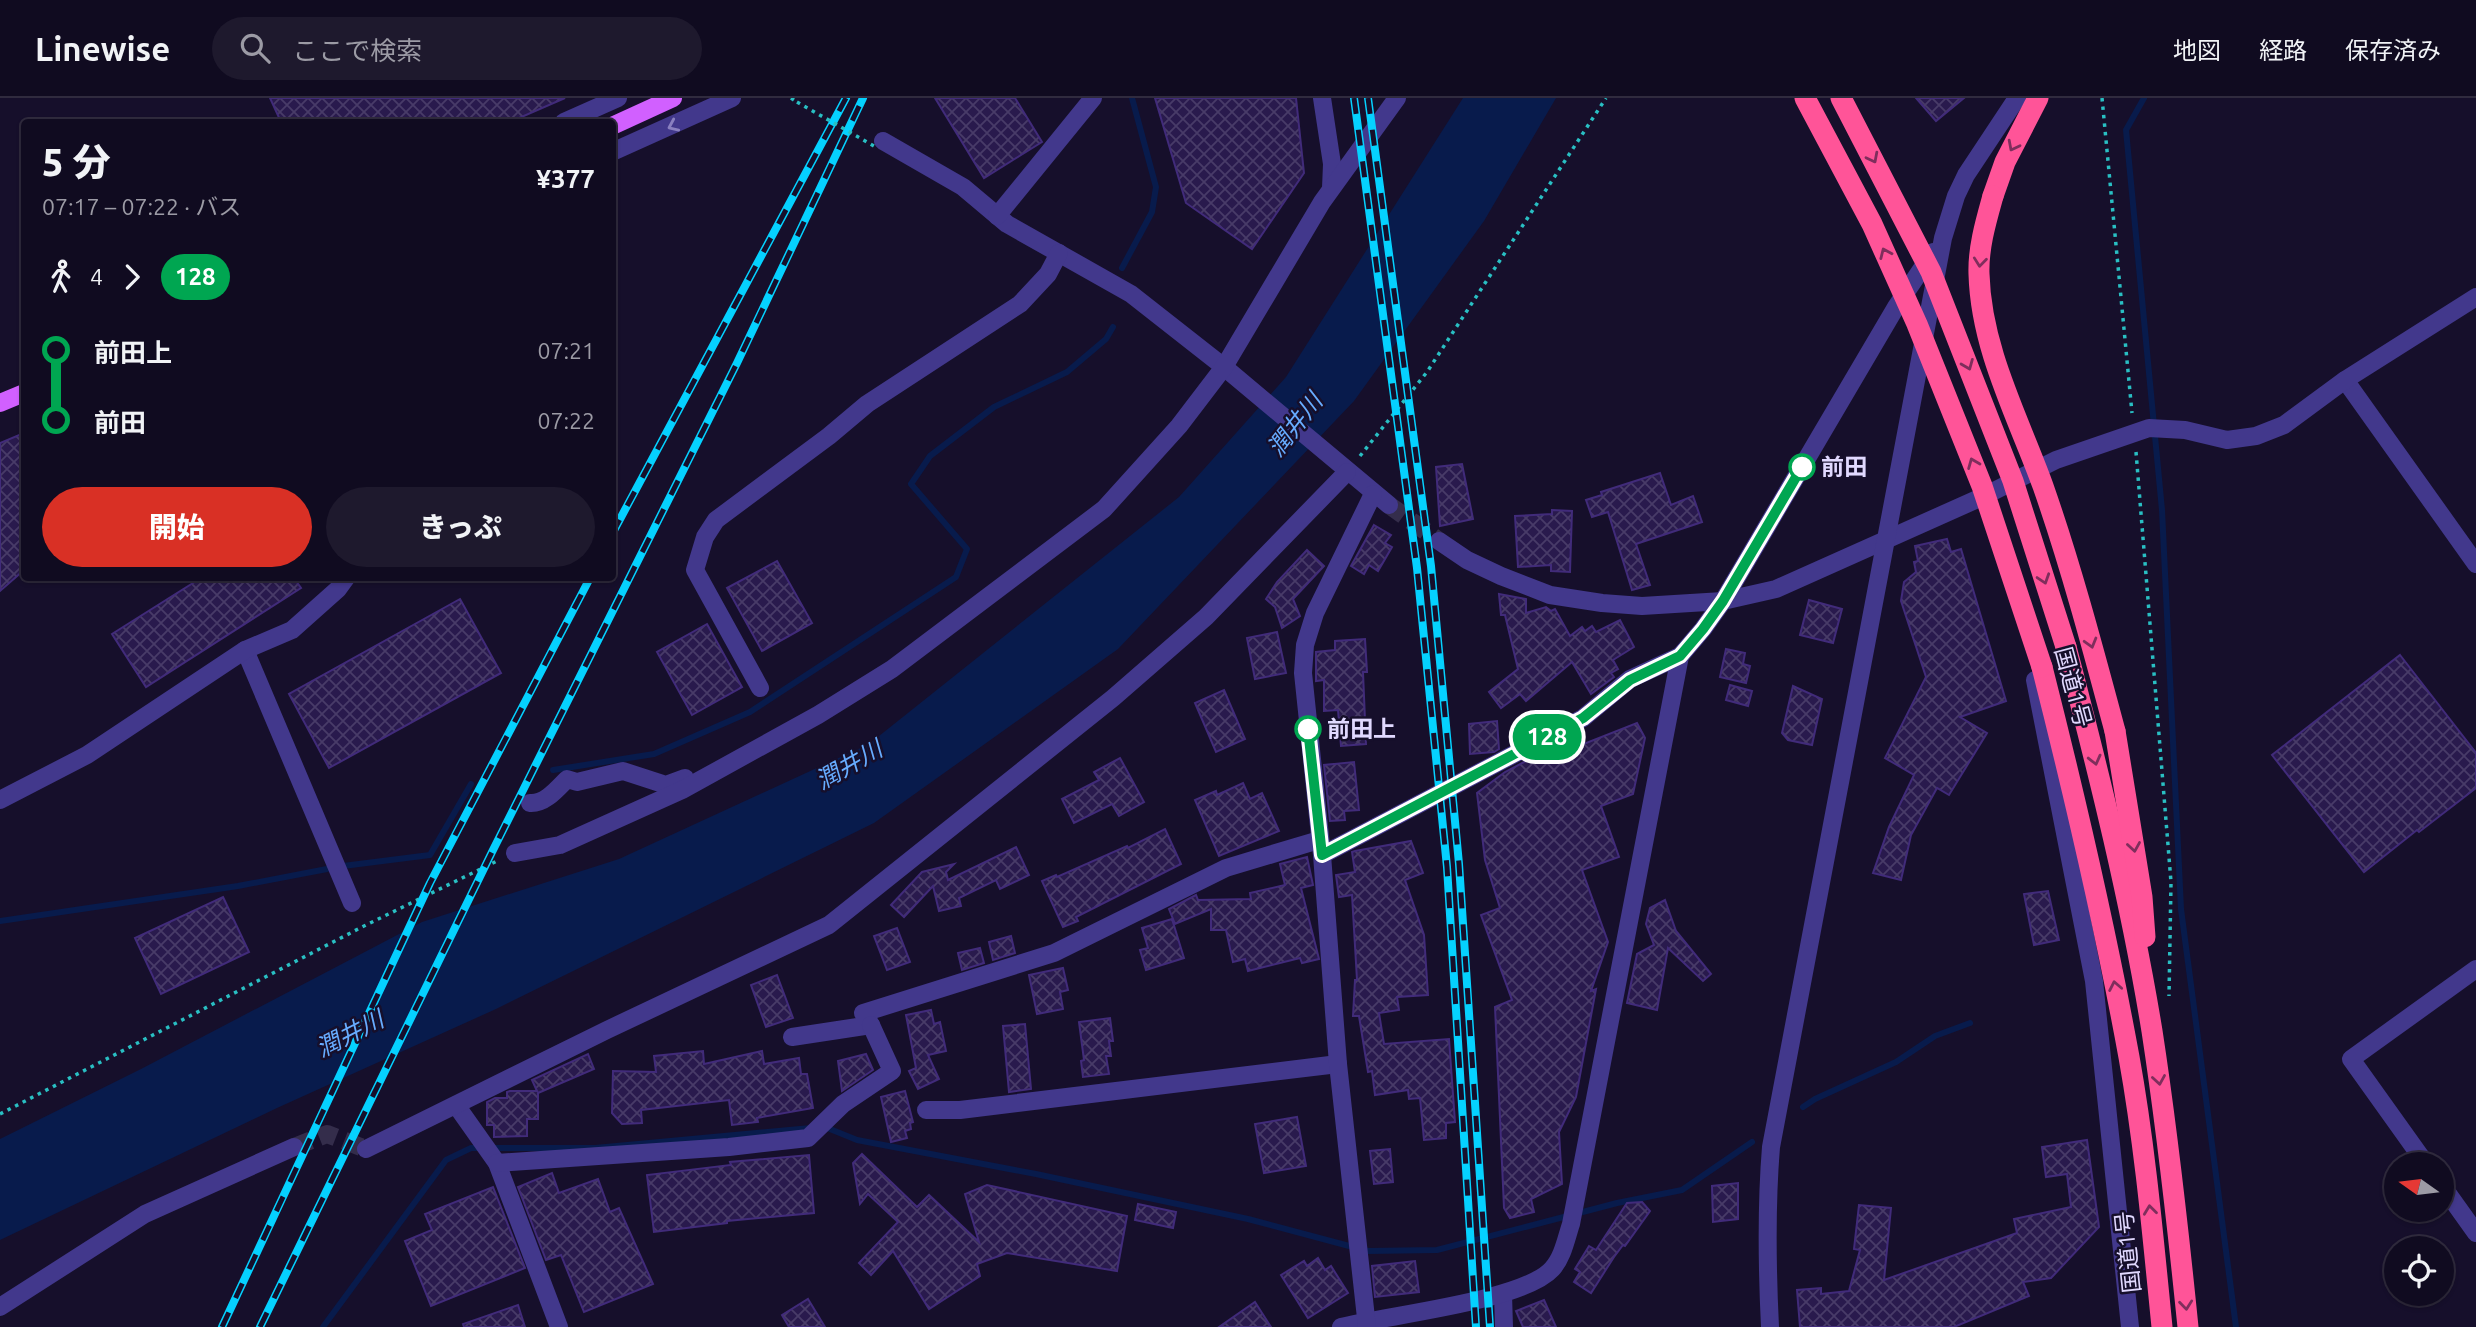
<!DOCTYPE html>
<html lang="ja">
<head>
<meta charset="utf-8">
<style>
	body { margin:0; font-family:Ubuntu,"Noto Sans JP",sans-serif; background:#1e192d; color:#f1f3f6; height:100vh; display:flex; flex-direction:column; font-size:26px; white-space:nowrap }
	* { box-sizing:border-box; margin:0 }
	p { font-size:23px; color:#9c9ba5 }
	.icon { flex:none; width:38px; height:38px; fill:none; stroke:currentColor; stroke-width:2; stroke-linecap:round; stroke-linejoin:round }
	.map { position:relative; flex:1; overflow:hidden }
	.side { position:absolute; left:21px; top:21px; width:595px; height:462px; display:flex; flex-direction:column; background:#100b20; border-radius:7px; box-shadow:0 2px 5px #0004,0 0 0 2px #302b3e }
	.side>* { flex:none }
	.badge { padding:0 14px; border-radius:23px; font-size:24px; line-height:46px }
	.needle { width:46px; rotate:284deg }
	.tools { position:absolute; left:2384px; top:1054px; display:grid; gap:14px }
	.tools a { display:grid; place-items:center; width:70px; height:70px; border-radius:50%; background:#100b20; box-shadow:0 2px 5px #0004,0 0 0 2px #302b3e; font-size:35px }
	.map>.badge { position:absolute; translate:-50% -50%; box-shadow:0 0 0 4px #fff }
	.legs { display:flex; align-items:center; gap:10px; height:77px; padding:0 21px; font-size:23px }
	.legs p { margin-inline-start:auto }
	.head { display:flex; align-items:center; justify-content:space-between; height:119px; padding:0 21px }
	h1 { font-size:38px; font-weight:800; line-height:52px }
	.button { display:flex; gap:14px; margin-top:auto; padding:14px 21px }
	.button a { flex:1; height:80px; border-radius:42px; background:#d93025; color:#fff; font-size:28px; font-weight:800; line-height:80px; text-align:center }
	.button a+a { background:#1e192d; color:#f1f3f6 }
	ul { padding:0 21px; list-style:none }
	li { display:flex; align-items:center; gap:24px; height:70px; font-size:26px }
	li i { display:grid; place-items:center; width:10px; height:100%; margin:0 9px; background:currentColor }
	li i::after { content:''; width:18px; height:18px; margin:-9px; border:5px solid; border-radius:50%; background:#100b20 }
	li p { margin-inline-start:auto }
	li:first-child i { background:linear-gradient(#0000 50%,currentColor 0) }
	li:last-child i { background:linear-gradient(currentColor 50%,#0000 0) }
	header { display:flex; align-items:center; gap:42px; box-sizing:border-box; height:98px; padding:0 35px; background:#100b20; border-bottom:2px solid #302b3e }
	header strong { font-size:33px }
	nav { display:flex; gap:38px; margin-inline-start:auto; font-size:24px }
	.search { width:490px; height:63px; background:#1e192d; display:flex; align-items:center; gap:18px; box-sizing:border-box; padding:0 24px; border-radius:38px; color:#9c9ba5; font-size:26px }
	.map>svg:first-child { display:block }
	.water { fill:#081b4c }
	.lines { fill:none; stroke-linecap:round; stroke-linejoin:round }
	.stream { stroke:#081b4c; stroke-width:6 }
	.building { fill:url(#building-cross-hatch); stroke:#412b7a; stroke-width:2 }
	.minor-tunnel { stroke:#342d4b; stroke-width:18; stroke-dasharray:18 9; stroke-linecap:butt }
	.path { stroke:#29bfc3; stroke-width:3.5; stroke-dasharray:3.5 5; stroke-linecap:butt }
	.minor { stroke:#42388c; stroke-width:18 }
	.major { stroke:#d160ff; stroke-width:18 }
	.highway { stroke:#ff5498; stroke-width:21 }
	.rail-casing { stroke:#05d1ff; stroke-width:8 }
	.rail { stroke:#160f2b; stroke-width:5; stroke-dasharray:16; stroke-linecap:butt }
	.path-bridge { stroke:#29bfc3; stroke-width:3.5; stroke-dasharray:3.5 5; stroke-linecap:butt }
	.highway-bridge { stroke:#ff5498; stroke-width:21 }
	.oneway { stroke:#8a80c0 }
	.oneway2 { stroke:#7f2e5c }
	.line-1-casing { stroke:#fff; stroke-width:16 }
	.line-1 { stroke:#00a651; stroke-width:10 }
	.stop-1-dot { fill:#fff; stroke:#00a651; stroke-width:3.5 }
	.labels { text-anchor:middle; stroke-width:5; stroke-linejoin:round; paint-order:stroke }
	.stop-label { font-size:23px; font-weight:bold; fill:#e1d9ff; stroke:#160f2b; text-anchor:start }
	.street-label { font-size:23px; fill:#e1d9ff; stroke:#160f2b }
	.water-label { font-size:24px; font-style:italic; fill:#67acff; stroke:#160f2b }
</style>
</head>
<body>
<header>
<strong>Linewise</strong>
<div class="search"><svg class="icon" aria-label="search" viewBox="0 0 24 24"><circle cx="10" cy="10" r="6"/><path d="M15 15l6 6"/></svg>ここで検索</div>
<nav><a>地図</a><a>経路</a><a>保存済み</a></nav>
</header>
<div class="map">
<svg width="2476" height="1229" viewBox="0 0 2476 1229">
	<defs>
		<pattern id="building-cross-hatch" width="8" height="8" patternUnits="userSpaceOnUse" patternTransform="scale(1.75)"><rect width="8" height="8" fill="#291a4d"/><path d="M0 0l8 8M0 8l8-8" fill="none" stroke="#483b68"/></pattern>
	</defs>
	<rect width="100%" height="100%" fill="#160f2b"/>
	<polygon class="water" points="1463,0 1556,0 1484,123 1354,303 1118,551 874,725 496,911 277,1010 0,1142 0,1041 141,971 422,824 619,761 869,646 1179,399 1286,279"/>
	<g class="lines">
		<g class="stream">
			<polyline points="2144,0 2126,32 2162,412 2181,811 2236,1229"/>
			<polyline points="1122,170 1152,114 1156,89 1132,0"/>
			<polyline points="553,672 654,656 750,614 956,479 967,451 911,386 930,358 994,309 1067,274 1106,241 1113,229"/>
			<polyline points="343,768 430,757 471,686"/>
			<polyline points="0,823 238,788 327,771"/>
			<polyline points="1803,1009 1815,1001 1896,964 1935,938 1970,925"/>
			<polyline points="825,1029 857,1042 1036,1076 1248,1121 1368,1153 1437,1152 1617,1105 1682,1092 1752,1044"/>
			<polyline points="323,1229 446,1062 471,1050 595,1050 811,1030"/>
		</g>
	</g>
	<g class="building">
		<polygon points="270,0 565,0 510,24 281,24"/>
		<polygon points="935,0 1015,0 1042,44 984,80"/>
		<polygon points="1155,0 1296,0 1304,75 1252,151 1186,105"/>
		<polygon points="1916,0 1964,0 1936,23"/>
		<polygon points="24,335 24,472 0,493 0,345"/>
		<polygon points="1462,366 1473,421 1440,428 1436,369"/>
		<polygon points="1660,375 1671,407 1693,398 1702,424 1636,446 1650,487 1632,492 1608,414 1592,419 1586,402 1602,397 1601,394"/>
		<polygon points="1552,412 1572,413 1570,474 1551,473 1551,467 1518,469 1515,418 1552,416"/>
		<polygon points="1374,427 1391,437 1385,445 1392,449 1378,473 1369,467 1364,476 1351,468"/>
		<polygon points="1947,441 1951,454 1961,451 2006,603 1960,619 1987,635 1949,697 1937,690 1911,737 1901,782 1873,775 1889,729 1914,677 1885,660 1926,579 1901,503 1904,484 1916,474 1914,464 1918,463 1915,448"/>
		<polygon points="1307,452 1324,468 1293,501 1300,518 1282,530 1275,509 1266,501 1277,484"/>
		<polygon points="777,463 812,525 762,553 727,490"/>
		<polygon points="201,480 294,480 301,490 146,589 112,536"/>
		<polygon points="1499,496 1526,501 1526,515 1546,509 1551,513 1555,511 1570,538 1582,529 1585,533 1592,528 1596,534 1620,522 1634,549 1613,562 1618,571 1611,575 1614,579 1591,596 1572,564 1526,603 1520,596 1501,610 1489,594 1518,571 1505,517 1501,517"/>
		<polygon points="460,501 501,575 329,670 289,596"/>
		<polygon points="1809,502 1842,511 1833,545 1800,537"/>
		<polygon points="707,526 742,589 692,617 657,554"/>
		<polygon points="1277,534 1286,575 1255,581 1247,540"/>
		<polygon points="1365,541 1367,574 1363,574 1366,646 1341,648 1338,612 1324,613 1324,582 1316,583 1316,554 1335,552 1335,543"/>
		<polygon points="1726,551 1745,555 1743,566 1750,568 1746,585 1720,579"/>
		<polygon points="2400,557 2476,655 2476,690 2419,734 2417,732 2364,774 2272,657"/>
		<polygon points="1730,587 1752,593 1748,608 1726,602"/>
		<polygon points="1793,588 1822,601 1812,647 1788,642 1782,635"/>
		<polygon points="1224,592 1245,641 1216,654 1195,605"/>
		<polygon points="1497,623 1499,651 1494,654 1470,656 1469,626"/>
		<polygon points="1637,625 1645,640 1633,696 1601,708 1619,759 1582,772 1608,844 1591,893 1596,891 1576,999 1559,1034 1562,1086 1531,1101 1534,1114 1510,1120 1504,1110 1495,909 1512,902 1481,817 1500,810 1485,762 1477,695 1505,674 1526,663 1536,659 1538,664"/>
		<polygon points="1120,660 1144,704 1119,718 1112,706 1074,725 1062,701 1099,682 1094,674"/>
		<polygon points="1354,664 1359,712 1344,713 1345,722 1330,723 1324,667"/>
		<polygon points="1243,685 1250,701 1262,695 1279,733 1219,758 1195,702 1216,693 1217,697"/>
		<polygon points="1165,731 1181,766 1076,819 1078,823 1063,829 1042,783 1056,777 1057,779 1127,748 1128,750"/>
		<polygon points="1411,743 1423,775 1405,782 1424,837 1428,897 1397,899 1399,912 1379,915 1384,946 1449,941 1455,1024 1446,1025 1446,1040 1424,1042 1420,1000 1409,1001 1408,992 1375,997 1372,973 1368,974 1359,918 1353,918 1355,882 1357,882 1352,797 1339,799 1336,777 1355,774 1352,754 1355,753"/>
		<polygon points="1016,749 1029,777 1000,791 996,782 959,800 961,808 939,813 933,788 904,819 891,807 922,774 954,766 946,774 948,782"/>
		<polygon points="1307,759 1313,787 1301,790 1319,861 1302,865 1300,860 1248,873 1245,861 1233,864 1226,832 1211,832 1211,811 1175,826 1169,811 1196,797 1198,802 1251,801 1250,795 1285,787 1280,766"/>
		<polygon points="2048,793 2059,842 2034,847 2024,796"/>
		<polygon points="223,799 249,854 161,896 135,840"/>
		<polygon points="1665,802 1676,833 1711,876 1703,883 1668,850 1657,912 1627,905 1637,856 1654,847 1646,826 1650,810"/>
		<polygon points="1172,821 1184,860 1146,872 1140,852 1148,850 1142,830"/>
		<polygon points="897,830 910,864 887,872 874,838"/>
		<polygon points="1011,838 1015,855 993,862 989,844"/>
		<polygon points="980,850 984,865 962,872 958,855"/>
		<polygon points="1063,870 1068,892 1060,894 1063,911 1037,916 1029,877"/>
		<polygon points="777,877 793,920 766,929 751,887"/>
		<polygon points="931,912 934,926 940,924 946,953 928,957 939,981 918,991 909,973 916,970 906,917"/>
		<polygon points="1110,920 1113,943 1109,943 1111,958 1106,958 1109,976 1083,979 1081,963 1084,962 1079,924"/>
		<polygon points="1025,926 1031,991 1009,994 1003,928"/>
		<polygon points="703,953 704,966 762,953 764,966 799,960 801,976 807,976 813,1010 757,1020 758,1024 732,1027 729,1002 641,1012 642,1025 622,1026 612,1015 613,973 656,974 654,958"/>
		<polygon points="588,956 594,971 538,995 538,1021 527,1021 527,1038 494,1039 494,1027 487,1027 487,1004 495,1000 507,1000 507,994 510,993 537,993 532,982"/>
		<polygon points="866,956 873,972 842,993 838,963"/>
		<polygon points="905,993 913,1024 910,1025 911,1031 905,1033 907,1040 891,1044 881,999"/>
		<polygon points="1297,1019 1306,1068 1264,1075 1255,1026"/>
		<polygon points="2087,1042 2099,1129 2051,1180 2023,1184 2029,1198 1954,1229 1800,1229 1797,1192 1821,1190 1821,1196 1849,1193 1860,1152 1854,1151 1859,1107 1891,1110 1884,1182 2017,1135 2014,1121 2071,1109 2067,1076 2046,1079 2042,1049"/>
		<polygon points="1390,1051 1393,1084 1374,1086 1370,1053"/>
		<polygon points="862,1056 917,1109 929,1097 979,1144 965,1096 987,1087 1127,1118 1117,1173 1007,1155 977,1166 980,1178 929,1211 893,1153 871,1177 859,1165 898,1124 868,1096 860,1106 853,1065"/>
		<polygon points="809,1057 814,1115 727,1123 727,1125 654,1134 647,1077 731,1067 730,1064"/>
		<polygon points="552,1075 559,1095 598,1081 610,1114 619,1110 653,1186 584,1214 561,1157 546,1162 518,1089"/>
		<polygon points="1738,1085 1738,1121 1713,1124 1712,1088"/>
		<polygon points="493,1089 525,1170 431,1208 405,1143 432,1132 425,1116"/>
		<polygon points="1642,1104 1650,1113 1625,1148 1623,1147 1614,1159 1591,1195 1574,1184 1580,1174 1575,1171 1589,1148 1596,1152 1627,1105"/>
		<polygon points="1138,1106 1176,1114 1173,1130 1135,1122"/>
		<polygon points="1318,1160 1325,1172 1331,1168 1348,1195 1308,1220 1281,1177 1304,1163 1307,1168"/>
		<polygon points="1415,1163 1419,1194 1375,1199 1372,1168"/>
		<polygon points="808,1201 825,1229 789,1229 782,1217"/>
		<polygon points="1544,1202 1556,1229 1523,1229 1516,1213"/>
		<polygon points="1255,1204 1271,1229 1219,1229"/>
		<polygon points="518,1207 525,1229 464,1229 463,1226"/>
	</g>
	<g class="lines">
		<g class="minor-tunnel">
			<polyline points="1389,407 1439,443"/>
			<polyline points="294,1049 327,1036 366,1051"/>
		</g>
		<g class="path">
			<polyline points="791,0 797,4"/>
			<polyline points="2102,0 2132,315"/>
			<polyline points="2136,354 2171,784 2169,898"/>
			<polyline points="1360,358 1427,274 1606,0"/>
			<polyline points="0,1016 364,828 497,763"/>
		</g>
		<g class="minor">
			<polyline points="1322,0 1332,66 1331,90"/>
			<polyline points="564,24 618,0"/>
			<polyline points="883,43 963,89 1007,126 1131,196 1224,269 1389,407"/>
			<polyline points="612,54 732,0"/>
			<polyline points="997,118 1093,0"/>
			<polyline points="2345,282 2476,466"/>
			<polyline points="1439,443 1467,462 1501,478 1550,497 1602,505 1642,508 1723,503 1776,491 1982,399 2056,362 2149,330 2185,332 2227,342 2256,338 2284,327 2345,282 2476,199"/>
			<polyline points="245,552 352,805"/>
			<polyline points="2035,582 2094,883 2130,1229"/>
			<polyline points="760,590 695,472 705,439 716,422 829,338 867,306 1020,206 1048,176 1059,155"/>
			<polyline points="0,702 87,657 245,552 292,532 338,491 346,480"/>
			<path d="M530,705C545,706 557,691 567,681L577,684L623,673L666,687L685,680"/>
			<polyline points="515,755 560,747 682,692 818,617 892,571 1104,411 1179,328 1224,269 1322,104 1397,0"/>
			<polyline points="1322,757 1583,620 1630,581 1680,558 1703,531 1723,503 1896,209 1933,154"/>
			<polyline points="792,939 871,927 863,915 1054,855 1226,770 1319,742"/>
			<polyline points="456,1007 497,1065 559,1229"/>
			<polyline points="926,1012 960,1012 1338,966"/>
			<polyline points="366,1051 607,932 829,827 1113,600 1206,519 1347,374"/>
			<polyline points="497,1065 729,1049 808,1040 843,1006 892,973 871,927"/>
			<polyline points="2426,1066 2351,961 2476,871"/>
			<polyline points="2441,1086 2476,1135"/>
			<polyline points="1503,1196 1504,1229"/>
			<polyline points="0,1209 145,1116 294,1049"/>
			<path d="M1341,1229C1388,1217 1523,1203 1552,1171C1563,1159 1566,1141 1571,1126L1680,558"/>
			<polyline points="1367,1229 1338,966 1322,757 1303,575 1305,547 1315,515 1373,396"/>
			<path d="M1770,1229C1767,1168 1766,1110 1771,1049L1943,140L1956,98L1966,77L2017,0"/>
		</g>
		<g class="major">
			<polyline points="612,28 673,0"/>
			<polyline points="0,305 24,295"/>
		</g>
		<g class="highway">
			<polyline points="1993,98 2005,64 2038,0"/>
			<path d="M2066,549C2099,676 2131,804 2152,933C2167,1031 2178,1130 2188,1229"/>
			<path d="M2042,569C2075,699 2105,828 2129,959C2145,1048 2153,1139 2162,1229"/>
			<polyline points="2115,633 2142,799 2145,839"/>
		</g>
		<defs>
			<g id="rail">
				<polyline points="1354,0 1417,470 1447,769 1476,1229"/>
				<polyline points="1368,0 1431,468 1459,766 1490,1229"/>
				<polyline points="612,436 846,0"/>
				<polyline points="222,1229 430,785 590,480"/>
				<polyline points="260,1229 492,754 737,265 863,0"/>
			</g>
		</defs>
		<use href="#rail" class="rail-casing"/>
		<use href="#rail" class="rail"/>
		<polyline class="path-bridge" points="797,4 874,48"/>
		<g class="highway-bridge">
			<polyline points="1805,0 1872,126 1917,226 1982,388 2042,569"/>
			<polyline points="1841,0 1931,174 2013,383 2066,549"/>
			<path d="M1993,98C1986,123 1978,150 1979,176C1981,251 2018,319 2043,388C2071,468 2093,551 2115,633"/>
		</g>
	</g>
	<defs><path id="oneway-chevron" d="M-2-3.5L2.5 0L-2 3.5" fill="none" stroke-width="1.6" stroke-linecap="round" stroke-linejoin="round" transform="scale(1.75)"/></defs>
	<use class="oneway" href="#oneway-chevron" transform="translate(673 28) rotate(156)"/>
	<g class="oneway2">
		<use href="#oneway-chevron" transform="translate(2013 48) rotate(117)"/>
		<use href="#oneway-chevron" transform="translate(1873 60) rotate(63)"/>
		<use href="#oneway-chevron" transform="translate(1885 155) rotate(-114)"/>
		<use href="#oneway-chevron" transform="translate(1980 164) rotate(96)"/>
		<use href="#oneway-chevron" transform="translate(1968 267) rotate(68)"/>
		<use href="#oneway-chevron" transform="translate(1973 365) rotate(-112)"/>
		<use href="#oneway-chevron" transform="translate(2044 481) rotate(72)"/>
		<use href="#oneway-chevron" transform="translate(2091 545) rotate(74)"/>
		<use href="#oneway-chevron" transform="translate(2095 662) rotate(76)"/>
		<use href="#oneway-chevron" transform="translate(2134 749) rotate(81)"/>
		<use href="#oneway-chevron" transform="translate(2115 888) rotate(-101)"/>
		<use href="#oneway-chevron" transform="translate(2159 982) rotate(81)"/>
		<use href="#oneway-chevron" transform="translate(2150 1112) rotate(-97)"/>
		<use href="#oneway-chevron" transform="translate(2186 1207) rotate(84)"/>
	</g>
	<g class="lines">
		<defs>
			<polyline id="line-1" points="1308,631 1322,757 1583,620 1630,582 1680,558 1703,531 1723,503 1802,369"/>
		</defs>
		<use href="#line-1" class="line-1-casing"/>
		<use href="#line-1" class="line-1"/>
	</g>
	<g class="stop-1-dot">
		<circle cx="1802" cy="369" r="12"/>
		<circle cx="1308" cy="631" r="12"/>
	</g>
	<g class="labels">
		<g class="stop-label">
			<text x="1821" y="377">前田</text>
			<text x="1327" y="639">前田上</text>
		</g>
		<g class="street-label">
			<text transform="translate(2073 589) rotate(75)" y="8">国道1号</text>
			<text transform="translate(2128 1154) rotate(-96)" y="8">国道1号</text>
		</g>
		<g class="water-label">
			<text transform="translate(1295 327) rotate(-52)" y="8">潤井川</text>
			<text transform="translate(849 667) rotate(-30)" y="8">潤井川</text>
			<text transform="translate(350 936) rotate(-27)" y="8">潤井川</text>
		</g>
	</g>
</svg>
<div class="tools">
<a><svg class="needle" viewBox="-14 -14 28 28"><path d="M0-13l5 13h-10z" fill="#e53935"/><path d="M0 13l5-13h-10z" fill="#9c9ba5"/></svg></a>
<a><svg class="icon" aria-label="locate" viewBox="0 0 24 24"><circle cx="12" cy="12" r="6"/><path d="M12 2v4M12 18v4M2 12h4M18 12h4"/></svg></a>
</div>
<b class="badge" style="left:1547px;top:639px;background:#00a651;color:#fff">128</b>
<section class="side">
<div class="head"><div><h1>5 分</h1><p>07:17 – 07:22 · バス</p></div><b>¥377</b></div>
<div class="legs"><svg class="icon" aria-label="walk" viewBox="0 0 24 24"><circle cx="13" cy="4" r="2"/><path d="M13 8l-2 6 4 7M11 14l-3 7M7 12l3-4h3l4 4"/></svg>4<svg class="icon" aria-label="forward" viewBox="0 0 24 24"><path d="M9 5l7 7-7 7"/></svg><b class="badge" style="background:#00a651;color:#fff">128</b></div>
<ul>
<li><i style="color:#00a651"></i><b>前田上</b><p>07:21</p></li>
<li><i style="color:#00a651"></i><b>前田</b><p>07:22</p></li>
</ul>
<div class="button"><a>開始</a><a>きっぷ</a></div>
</section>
</div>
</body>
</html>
